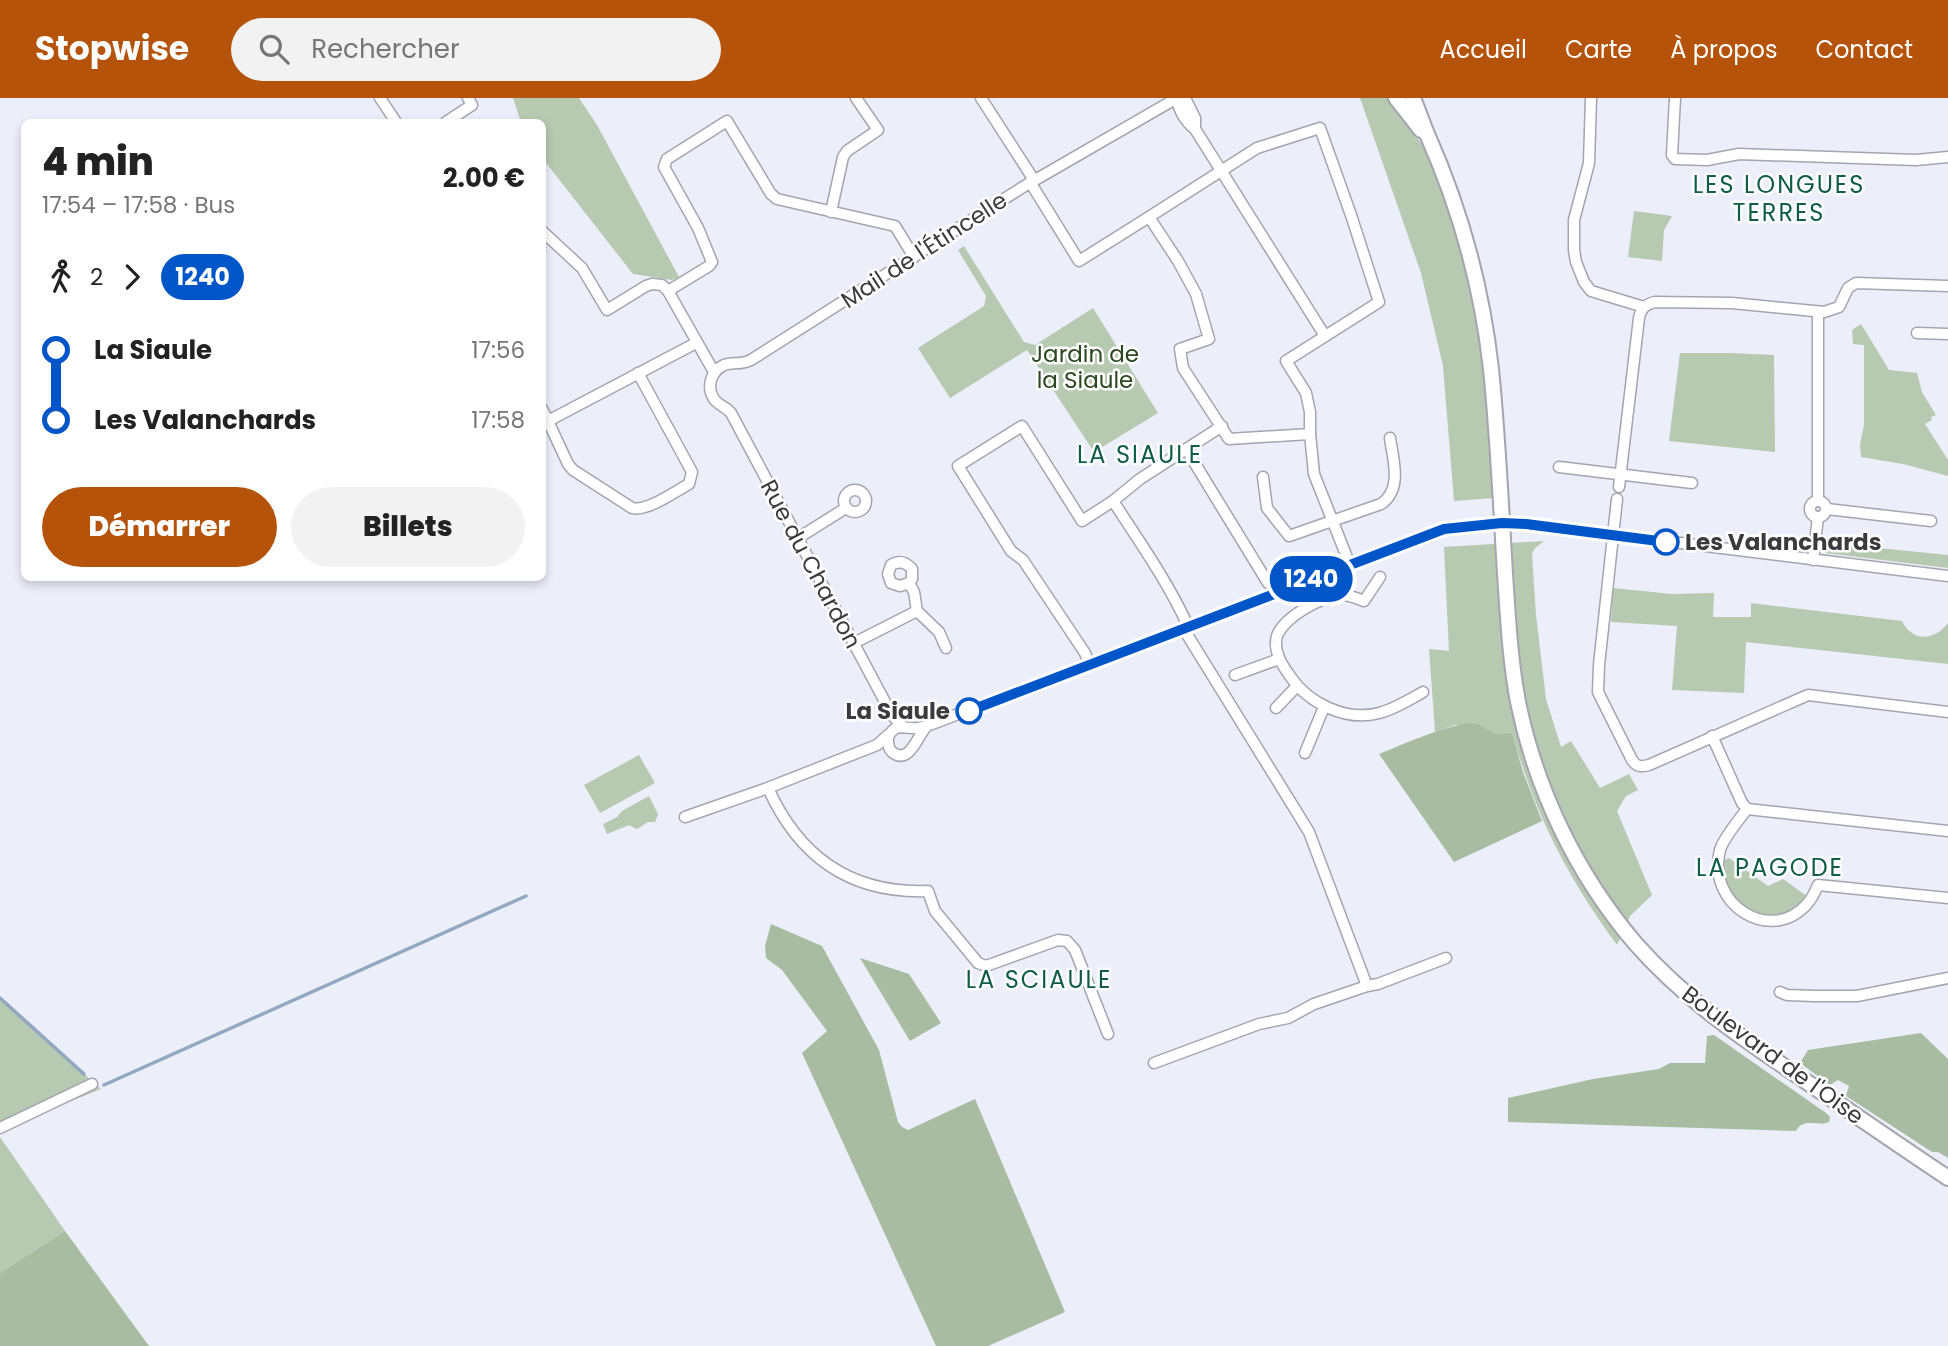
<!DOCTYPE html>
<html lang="fr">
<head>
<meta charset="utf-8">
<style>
	body { margin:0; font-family:Poppins,sans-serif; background:#f2f2f2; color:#222; height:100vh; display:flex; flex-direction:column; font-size:26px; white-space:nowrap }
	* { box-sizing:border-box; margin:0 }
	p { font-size:23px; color:#767676 }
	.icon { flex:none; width:38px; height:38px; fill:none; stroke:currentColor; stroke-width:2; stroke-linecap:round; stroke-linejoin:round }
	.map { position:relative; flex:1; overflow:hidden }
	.side { position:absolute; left:21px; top:21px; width:525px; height:462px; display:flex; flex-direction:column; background:#fff; border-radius:10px; box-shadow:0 4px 10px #0003 }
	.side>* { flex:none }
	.badge { padding:0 14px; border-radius:23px; font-size:24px; line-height:46px }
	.map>.badge { position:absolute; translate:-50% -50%; box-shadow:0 0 0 4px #fff }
	.legs { display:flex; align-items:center; gap:10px; height:77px; padding:0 21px; font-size:23px }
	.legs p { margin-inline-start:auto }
	.headline { display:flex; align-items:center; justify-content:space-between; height:119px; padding:0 21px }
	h1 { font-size:38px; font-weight:800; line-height:52px }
	.cta { display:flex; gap:14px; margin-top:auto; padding:14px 21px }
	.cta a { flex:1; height:80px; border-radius:42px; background:#b45309; color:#fff; font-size:28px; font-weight:800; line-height:80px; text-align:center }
	.cta a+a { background:#f2f2f2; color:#222 }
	ul { padding:0 21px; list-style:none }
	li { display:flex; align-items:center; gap:24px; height:70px; font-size:26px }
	li i { display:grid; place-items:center; width:10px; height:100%; margin:0 9px; background:currentColor }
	li i::after { content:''; width:18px; height:18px; margin:-9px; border:5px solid; border-radius:50%; background:#fff }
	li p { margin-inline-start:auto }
	li:first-child i { background:linear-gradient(#0000 50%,currentColor 0) }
	li:last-child i { background:linear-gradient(currentColor 50%,#0000 0) }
	header { display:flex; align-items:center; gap:42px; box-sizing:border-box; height:98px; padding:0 35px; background:#b45309; color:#fff }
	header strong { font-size:33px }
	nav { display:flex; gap:38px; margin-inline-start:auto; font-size:24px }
	.search { width:490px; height:63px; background:#f2f2f2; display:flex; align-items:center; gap:18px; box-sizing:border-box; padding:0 24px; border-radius:38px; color:#767676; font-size:26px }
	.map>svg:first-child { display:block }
	.green { fill:#b7c9b1 }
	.forest { fill:#a7bca0 }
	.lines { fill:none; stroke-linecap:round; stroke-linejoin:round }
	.stream { stroke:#90a8c0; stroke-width:3.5 }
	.street-casing { stroke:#a3a5af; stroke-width:13 }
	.secondary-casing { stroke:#a3a5af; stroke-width:18 }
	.street { stroke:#fff; stroke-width:10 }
	.secondary { stroke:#fff; stroke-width:14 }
	.line-1-casing { stroke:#fff; stroke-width:16 }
	.line-1 { stroke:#0055c8; stroke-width:10 }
	.stop-1-dot { fill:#fff; stroke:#0055c8; stroke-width:3.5 }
	.labels { text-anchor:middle; stroke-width:5; stroke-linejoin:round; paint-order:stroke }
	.street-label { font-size:23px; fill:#3a3a3f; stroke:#fff }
	.park-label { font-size:23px; fill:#2b4820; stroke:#fff }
	.stop-label { font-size:23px; font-weight:bold; fill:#3a3a3f; stroke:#fff; text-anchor:start }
	.neighbourhood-label { font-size:24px; letter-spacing:2px; fill:#0f5d47; stroke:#fff }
</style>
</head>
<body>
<header>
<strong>Stopwise</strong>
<div class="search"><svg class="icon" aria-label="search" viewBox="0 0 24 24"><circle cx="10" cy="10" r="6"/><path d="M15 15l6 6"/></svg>Rechercher</div>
<nav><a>Accueil</a><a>Carte</a><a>À propos</a><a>Contact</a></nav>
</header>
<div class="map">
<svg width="1948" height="1248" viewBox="0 0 1948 1248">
	<rect width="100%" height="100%" fill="#eceefa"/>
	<g class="green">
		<polygon points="513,0 579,0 597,27 679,179 672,182 633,176 543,61 542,24 521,24"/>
		<polygon points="1360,0 1392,0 1404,24 1431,57 1450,109 1464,159 1478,225 1486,281 1494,400 1454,403 1443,268 1421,175"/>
		<polygon points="1634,113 1672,118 1664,132 1662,163 1628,159"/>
		<polygon points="964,148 1024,244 1035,247 1093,210 1158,315 1094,354 1027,252 950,300 918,250 984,208 986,198 958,152"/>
		<polygon points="1861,226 1889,272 1917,275 1922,294 1936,317 1931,319 1932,322 1925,326 1948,362 1948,378 1903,366 1861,359 1860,347 1864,327 1864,247 1853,246 1852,232"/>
		<polygon points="1680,255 1729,255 1774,257 1775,354 1669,343"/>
		<path d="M1544,443L1535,450L1532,456L1536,517L1546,601L1561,649L1571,643L1600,690L1629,676L1638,692L1626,698L1617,713L1652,797L1630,818L1617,847C1566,777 1536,718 1512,635L1496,638L1480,627H1455L1435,634L1429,551L1449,553L1444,449Z"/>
		<polygon points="1829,445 1948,457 1948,470 1825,455"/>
		<path d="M1613,490L1672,496L1714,495L1713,519H1751V505L1902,523C1912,544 1934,543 1948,525V566L1746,544L1744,595L1672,592L1677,528L1611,524Z"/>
		<polygon points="639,657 655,685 600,715 584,687"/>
		<polygon points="649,698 658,716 655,724 648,724 637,731 629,727 607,736 603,726 617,719 622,713"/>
		<polygon points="1729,760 1768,788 1783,781 1808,799 1793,813 1779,818 1765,819 1742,810 1726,790 1722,763"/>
		<polygon points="0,901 101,991 0,1032"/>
		<polygon points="0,1039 65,1133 0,1175"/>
	</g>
	<g class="forest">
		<path d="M1470,625L1480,627L1496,637L1512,635L1523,674L1542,723L1454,764L1379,656C1409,644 1438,630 1470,625Z"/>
		<polygon points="771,826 822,848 879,952 898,1024 902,1029 908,1032 975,1001 1065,1214 988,1248 936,1248 802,955 827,933 782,872 766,860 765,848"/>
		<polygon points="860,860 909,876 941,925 910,943"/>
		<polygon points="1921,935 1948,961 1948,1060 1938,1054 1932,1054 1846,998 1849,988 1838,982 1830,987 1800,965 1808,952"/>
		<path d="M1714,937L1826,1015L1830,1019L1829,1024C1818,1029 1803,1019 1796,1033L1508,1024V1000L1593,981L1659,971L1670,965H1705L1707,938Z"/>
		<polygon points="65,1133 149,1248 0,1248 0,1175"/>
	</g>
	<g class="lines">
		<g class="stream">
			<polyline points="0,900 84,976"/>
			<polyline points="104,987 526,798"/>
		</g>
		<defs>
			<g id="street">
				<polyline points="380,0 396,24"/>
				<polyline points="981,0 1034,82"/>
				<path d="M1176,0C1180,13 1184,23 1195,31V20L1185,0"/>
				<polyline points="1591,0 1589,65 1574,122 1574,152 1576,164 1584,184 1591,193 1644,209"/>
				<polyline points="1675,0 1672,57 1675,61 1707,62 1739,56 1916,62 1948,59"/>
				<polyline points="446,24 472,7 468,0"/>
				<polyline points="1195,31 1325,238"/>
				<polyline points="1030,84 1079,163 1149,119 1178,163 1196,196 1209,241 1180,251 1183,270 1229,341 1310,336"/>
				<polyline points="831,114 843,59 847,53 878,32 856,0"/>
				<polyline points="1149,119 1257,50 1320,30 1351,117 1379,204 1286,263 1306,295 1310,314 1310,336 1314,376 1350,467"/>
				<polyline points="542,133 582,170 607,212 646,188 652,186 662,187 668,193 714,274"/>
				<polyline points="668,193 709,168 712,164 698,130 664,69 667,61 727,23 771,96 777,101 895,128 914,159"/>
				<polyline points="1818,214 1818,403"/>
				<polyline points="1917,235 1948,236"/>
				<polyline points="542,311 548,323 696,245"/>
				<path d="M548,323L568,366L573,372L632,410C647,414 676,393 689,386L692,374L638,275"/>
				<polyline points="1186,351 1268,485"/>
				<polyline points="1559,369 1692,385"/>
				<path d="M1263,379L1267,410L1289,438L1381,406C1403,391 1393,362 1390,340"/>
				<path d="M1619,389L1639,220C1641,210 1646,206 1655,204L1732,205L1824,214L1839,209L1848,190L1856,185L1948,188"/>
				<circle cx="855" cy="403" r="11"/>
				<path d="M1617,401L1599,567L1598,594L1632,662C1637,669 1640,669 1649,667L1808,597L1948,614"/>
				<circle cx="1818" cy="411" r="8"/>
				<path d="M1113,403C1139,443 1168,484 1188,528"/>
				<polyline points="1827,411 1931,423"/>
				<polyline points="798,440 846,410"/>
				<polyline points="1813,462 1818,419"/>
				<path d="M1380,479L1364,503C1358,501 1350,497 1343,497C1324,496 1277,522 1276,543C1275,557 1283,568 1290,578C1308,605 1346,624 1379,615C1395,611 1409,602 1423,594"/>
				<path d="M909,485L900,488L891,485L888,476L891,467C899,462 906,464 912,471V481L909,485L914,494L917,513"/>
				<polyline points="1183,530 1309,734 1367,888"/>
				<polyline points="854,545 917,513 939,534 946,550"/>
				<polyline points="1089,565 1085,555 1023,462 1011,453 958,368 1022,328 1082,423 1113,403 1140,381 1222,328"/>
				<polyline points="1235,577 1279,561"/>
				<polyline points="1276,610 1297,588"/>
				<path d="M927,628C918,636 910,668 892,654C889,651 888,647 888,644C887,638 891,633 896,630C903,628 911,631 918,630C933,627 947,620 961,615L1426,437C1459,426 1492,424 1526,426L1948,478"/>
				<path d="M903,629L892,617L731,315C726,309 718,307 714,301C706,289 711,273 724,267C733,264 742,267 751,262L1023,89L1177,0"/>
				<polyline points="1712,638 1742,705 1747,711 1948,733"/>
				<polyline points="1305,655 1324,609"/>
				<path d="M768,690C799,759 851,796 928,793L935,813L978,865L986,868L1058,842L1067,843L1075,852L1108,936"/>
				<path d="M1747,711C1739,722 1724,739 1720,752C1706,807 1771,847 1807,806C1812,801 1815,794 1818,787L1948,800"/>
				<polyline points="685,719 765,691 877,647 888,637"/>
				<polyline points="1780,894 1787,897 1815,898 1857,898 1948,880"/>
				<polyline points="1154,965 1259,926 1288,920 1314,906 1367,888 1378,886 1446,860"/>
				<polyline points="0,1030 92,986"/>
			</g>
			<g id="secondary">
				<polyline points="1396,0 1421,32"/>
				<path d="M1413,0C1418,12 1422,24 1427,36C1460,110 1482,190 1491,271C1498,339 1501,408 1505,476C1508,519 1510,562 1518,604C1536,692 1577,777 1635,845C1685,902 1742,940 1804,982C1852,1015 1900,1048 1948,1080"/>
			</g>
		</defs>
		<use href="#street" class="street-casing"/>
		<use href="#secondary" class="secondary-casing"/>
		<use href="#street" class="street"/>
		<use href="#secondary" class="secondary"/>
	</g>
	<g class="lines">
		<defs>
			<polyline id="line-1" points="969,613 1444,431 1502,425 1526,426 1666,444"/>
		</defs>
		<use href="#line-1" class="line-1-casing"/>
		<use href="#line-1" class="line-1"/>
	</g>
	<g class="stop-1-dot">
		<circle cx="1666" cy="444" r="12"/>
		<circle cx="969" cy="613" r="12"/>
	</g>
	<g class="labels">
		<g class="street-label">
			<text transform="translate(924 152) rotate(-33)" y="8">Mail de l'Étincelle</text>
			<text transform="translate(811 466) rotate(62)" y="8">Rue du Chardon</text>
			<text transform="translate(1773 957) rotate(36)" y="8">Boulevard de l'Oise</text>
		</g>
		<g class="park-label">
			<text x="1085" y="264">Jardin de<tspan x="1085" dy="26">la Siaule</tspan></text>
		</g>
		<g class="stop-label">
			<text x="1685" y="452">Les Valanchards</text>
			<text x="950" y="621" text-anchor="end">La Siaule</text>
		</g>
		<g class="neighbourhood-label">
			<text x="1779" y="95">LES LONGUES<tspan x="1779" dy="28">TERRES</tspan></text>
			<text x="1140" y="365">LA SIAULE</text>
			<text x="1770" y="778">LA PAGODE</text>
			<text x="1039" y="890">LA SCIAULE</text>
		</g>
	</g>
</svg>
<b class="badge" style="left:1311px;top:481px;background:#0055c8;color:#fff">1240</b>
<section class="side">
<div class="headline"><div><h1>4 min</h1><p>17:54 – 17:58 · Bus</p></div><b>2.00 €</b></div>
<div class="legs"><svg class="icon" aria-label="walk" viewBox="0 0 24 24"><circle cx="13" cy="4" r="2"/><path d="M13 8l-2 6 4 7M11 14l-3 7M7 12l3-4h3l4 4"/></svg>2<svg class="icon" aria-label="forward" viewBox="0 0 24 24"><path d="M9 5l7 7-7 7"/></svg><b class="badge" style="background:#0055c8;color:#fff">1240</b></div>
<ul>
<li><i style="color:#0055c8"></i><b>La Siaule</b><p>17:56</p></li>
<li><i style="color:#0055c8"></i><b>Les Valanchards</b><p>17:58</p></li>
</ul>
<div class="cta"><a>Démarrer</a><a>Billets</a></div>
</section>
</div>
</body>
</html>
